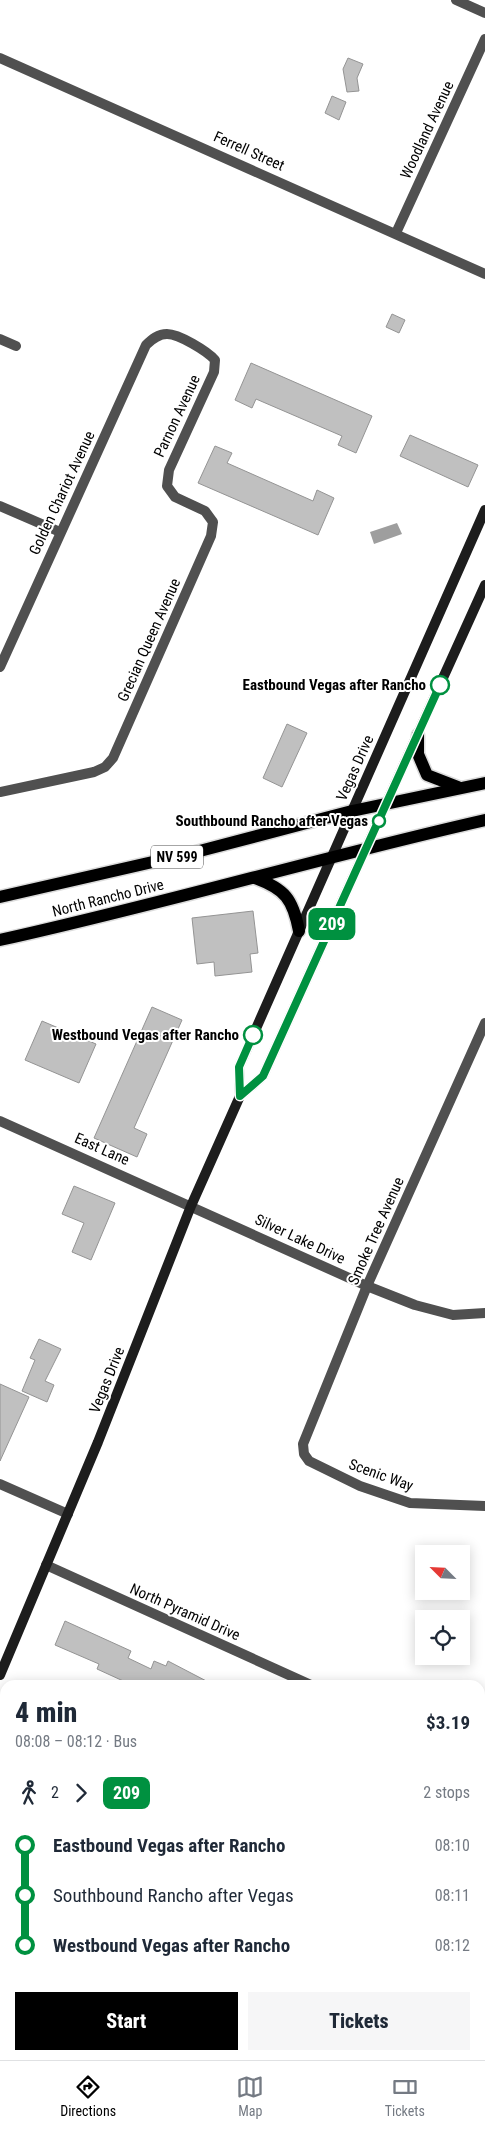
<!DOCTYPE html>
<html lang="en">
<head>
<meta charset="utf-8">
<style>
	body { margin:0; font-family:"Roboto Condensed",sans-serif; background:#f6f6f7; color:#1f2937; height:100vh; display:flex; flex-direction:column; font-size:19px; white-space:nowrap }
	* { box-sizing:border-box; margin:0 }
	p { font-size:16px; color:#747a83 }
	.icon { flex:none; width:28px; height:28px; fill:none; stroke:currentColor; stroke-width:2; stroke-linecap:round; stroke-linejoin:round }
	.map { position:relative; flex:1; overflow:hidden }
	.drawer { position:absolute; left:0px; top:1680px; width:485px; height:380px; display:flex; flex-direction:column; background:#fff; border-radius:15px 15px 0 0; box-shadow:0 2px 12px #0003 }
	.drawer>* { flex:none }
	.badge { padding:0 10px; border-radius:8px; font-size:18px; line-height:32px }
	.needle { width:32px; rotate:294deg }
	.tools { position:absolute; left:415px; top:1545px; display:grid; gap:10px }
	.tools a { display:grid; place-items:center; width:55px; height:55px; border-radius:0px; background:#fff; box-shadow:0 2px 12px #0003; font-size:25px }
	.map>.badge { position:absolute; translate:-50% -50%; box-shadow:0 0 0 2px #fff }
	.legs { display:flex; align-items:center; gap:8px; height:55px; padding:0 15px; font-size:16px }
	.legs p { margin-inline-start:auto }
	.head { display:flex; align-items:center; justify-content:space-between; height:85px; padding:0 15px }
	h1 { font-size:28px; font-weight:800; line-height:38px }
	.primary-button { display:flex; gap:10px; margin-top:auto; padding:10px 15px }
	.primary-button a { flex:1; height:58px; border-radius:0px; background:#000; color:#fff; font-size:20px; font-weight:800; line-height:58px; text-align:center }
	.primary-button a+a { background:#f6f6f7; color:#1f2937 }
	ul { padding:0 15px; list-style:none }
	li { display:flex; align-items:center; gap:18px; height:50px; font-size:19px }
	li i { display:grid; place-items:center; width:8px; height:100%; margin:0 6px; background:currentColor }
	li i::after { content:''; width:12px; height:12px; margin:-6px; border:4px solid; border-radius:50%; background:#fff }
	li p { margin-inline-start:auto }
	li:first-child i { background:linear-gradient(#0000 50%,currentColor 0) }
	li:last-child i { background:linear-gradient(currentColor 50%,#0000 0) }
	.menu { display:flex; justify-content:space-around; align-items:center; height:70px; border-top:1px solid #e0e1e3; background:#fff; font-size:14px; color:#747a83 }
	.menu a { display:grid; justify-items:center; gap:2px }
	.menu .selected { color:#000 }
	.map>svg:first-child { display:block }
	.water { fill:#9e9e9e }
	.building { fill:#c0c0c0; stroke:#949494 }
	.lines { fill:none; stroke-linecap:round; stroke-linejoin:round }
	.primary-casing { stroke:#dbdbdb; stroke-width:15 }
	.street { stroke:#505050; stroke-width:10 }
	.secondary { stroke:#1d1d1d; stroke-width:10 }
	.primary { stroke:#000; stroke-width:12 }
	.line-1-casing { stroke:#fff; stroke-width:11 }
	.line-1 { stroke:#009140; stroke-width:8 }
	.stop-1-dot { fill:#fff; stroke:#009140; stroke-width:2.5 }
	.labels { text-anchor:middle; stroke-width:4; stroke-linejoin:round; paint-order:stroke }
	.shield { fill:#fff; stroke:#4c4c4c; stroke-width:1 }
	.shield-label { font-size:14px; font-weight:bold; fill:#000 }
	.street-label { font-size:15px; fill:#000; stroke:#fff }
	.stop-label { font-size:15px; font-weight:bold; fill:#000; stroke:#fff; text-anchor:end }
</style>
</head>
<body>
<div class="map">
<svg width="485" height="2060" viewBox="0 0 485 2060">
	<rect width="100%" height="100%" fill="#fff"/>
	<polygon class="water" points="397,523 402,534 374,544 370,532"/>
	<g class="building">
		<polygon points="348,58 363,64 357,78 359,91 347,92 343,69"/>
		<polygon points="332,96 346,102 339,120 325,113"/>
		<polygon points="392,314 405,320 399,333 386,327"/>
		<polygon points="251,363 372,416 356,453 338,445 342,436 256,399 252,408 235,400"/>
		<polygon points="410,435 478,465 468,487 400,456"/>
		<polygon points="215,446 232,453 227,463 313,501 317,490 334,498 318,535 198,483"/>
		<polygon points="287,724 307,733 282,787 263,778"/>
		<polygon points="253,911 258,953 250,954 252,972 215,976 214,962 197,964 192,918"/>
		<polygon points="152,1007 182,1020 134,1128 147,1134 137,1157 94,1138"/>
		<polygon points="42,1021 96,1044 79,1083 25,1060"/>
		<polygon points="74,1186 115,1203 91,1260 72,1252 84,1223 62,1214"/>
		<polygon points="39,1339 61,1349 45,1381 54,1385 47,1402 22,1391 35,1360 30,1358"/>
		<polygon points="0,1384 29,1397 0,1461"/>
		<polygon points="65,1621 131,1651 128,1658 151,1669 154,1661 166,1666 168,1661 214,1685 146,1685 137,1681 135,1685 132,1685 97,1669 99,1664 55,1645"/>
	</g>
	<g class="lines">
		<defs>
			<g id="primary">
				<polyline points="418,735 418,754 427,775 458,787"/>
				<path d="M255,878C285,889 293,899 299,931"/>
				<polyline points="0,897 192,853 352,811 485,783"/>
				<path d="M0,940C163,904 322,857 485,820"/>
			</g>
		</defs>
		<use href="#primary" class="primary-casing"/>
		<g class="street">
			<polyline points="456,0 485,13"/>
			<polyline points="0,58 485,274"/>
			<polyline points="396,233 485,39"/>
			<polyline points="0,339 16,346"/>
			<polyline points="0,506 60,532"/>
			<path d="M0,667L146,345C152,339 158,334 167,334C179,334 207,351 215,360L214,372L169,470L167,486L175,497L205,511L213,522L211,536L113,758L105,767L94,772L0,792"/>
			<polyline points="485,1023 367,1286 303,1444 304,1454 309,1461 360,1486 410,1503 485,1506"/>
			<polyline points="0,1121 367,1286 415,1305 453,1315 485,1313"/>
			<polyline points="0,1484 68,1514"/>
			<polyline points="46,1565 311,1685"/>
			<polyline points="480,1762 485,1764"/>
			<polyline points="480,1968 485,1970"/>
			<polyline points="133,2060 135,2055"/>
		</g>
		<g class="secondary">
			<polyline points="240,1096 239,1067 485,510"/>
			<polyline points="0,1675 98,1442 191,1206 240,1096 263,1076 485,585"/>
		</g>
		<use href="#primary" class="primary"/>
	</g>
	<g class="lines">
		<defs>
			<polyline id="line-1" points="253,1035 239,1067 240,1096 263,1076 440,685"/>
		</defs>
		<use href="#line-1" class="line-1-casing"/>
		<use href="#line-1" class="line-1"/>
	</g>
	<g class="stop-1-dot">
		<circle cx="440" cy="685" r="9"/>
		<circle cx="379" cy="821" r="6"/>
		<circle cx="253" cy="1035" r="9"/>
	</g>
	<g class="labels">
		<rect class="shield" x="151" y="845.5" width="52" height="23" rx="4"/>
		<g class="shield-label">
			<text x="177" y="862">NV 599</text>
		</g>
		<g class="street-label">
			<text transform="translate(427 130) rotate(-65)" y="5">Woodland Avenue</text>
			<text transform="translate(249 151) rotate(24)" y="5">Ferrell Street</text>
			<text transform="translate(177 416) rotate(-65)" y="5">Parnon Avenue</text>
			<text transform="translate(62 493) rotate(-65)" y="5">Golden Chariot Avenue</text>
			<text transform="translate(149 640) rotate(-66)" y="5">Grecian Queen Avenue</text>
			<text transform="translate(355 768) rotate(-66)" y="5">Vegas Drive</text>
			<text transform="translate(108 898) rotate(-14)" y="5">North Rancho Drive</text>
			<text transform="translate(102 1149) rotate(24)" y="5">East Lane</text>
			<text transform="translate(376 1231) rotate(-66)" y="5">Smoke Tree Avenue</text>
			<text transform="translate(300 1239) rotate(25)" y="5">Silver Lake Drive</text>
			<text transform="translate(107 1380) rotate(-68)" y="5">Vegas Drive</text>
			<text transform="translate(381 1475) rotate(20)" y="5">Scenic Way</text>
			<text transform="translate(185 1612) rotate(24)" y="5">North Pyramid Drive</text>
		</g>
		<g class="stop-label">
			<text x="426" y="690">Eastbound Vegas after Rancho</text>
			<text x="368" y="826">Southbound Rancho after Vegas</text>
			<text x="239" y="1040">Westbound Vegas after Rancho</text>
		</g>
	</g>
</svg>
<div class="tools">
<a><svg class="needle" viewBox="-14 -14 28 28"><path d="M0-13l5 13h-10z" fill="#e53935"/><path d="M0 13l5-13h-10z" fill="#747a83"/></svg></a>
<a><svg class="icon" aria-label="locate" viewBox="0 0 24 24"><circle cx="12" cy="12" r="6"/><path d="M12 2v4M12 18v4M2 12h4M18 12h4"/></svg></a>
</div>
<b class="badge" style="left:332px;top:924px;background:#009140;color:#fff">209</b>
<section class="drawer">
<div class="head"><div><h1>4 min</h1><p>08:08 – 08:12 · Bus</p></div><b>$3.19</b></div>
<div class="legs"><svg class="icon" aria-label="walk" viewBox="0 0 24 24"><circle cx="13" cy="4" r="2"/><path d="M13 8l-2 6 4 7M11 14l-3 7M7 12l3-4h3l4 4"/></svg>2<svg class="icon" aria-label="forward" viewBox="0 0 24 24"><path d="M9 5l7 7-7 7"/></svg><b class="badge" style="background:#009140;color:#fff">209</b><p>2 stops</p></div>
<ul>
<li><i style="color:#009140"></i><b>Eastbound Vegas after Rancho</b><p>08:10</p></li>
<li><i style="color:#009140"></i><span>Southbound Rancho after Vegas</span><p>08:11</p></li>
<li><i style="color:#009140"></i><b>Westbound Vegas after Rancho</b><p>08:12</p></li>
</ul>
<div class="primary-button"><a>Start</a><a>Tickets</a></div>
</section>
</div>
<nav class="menu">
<a class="selected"><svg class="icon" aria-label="directions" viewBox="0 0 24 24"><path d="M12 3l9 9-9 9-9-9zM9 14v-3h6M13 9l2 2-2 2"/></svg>Directions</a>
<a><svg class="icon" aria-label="map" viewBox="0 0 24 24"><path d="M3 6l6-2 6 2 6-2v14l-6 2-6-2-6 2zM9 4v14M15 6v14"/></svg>Map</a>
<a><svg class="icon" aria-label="tickets" viewBox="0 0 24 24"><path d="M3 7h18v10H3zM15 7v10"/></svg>Tickets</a>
</nav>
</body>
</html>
